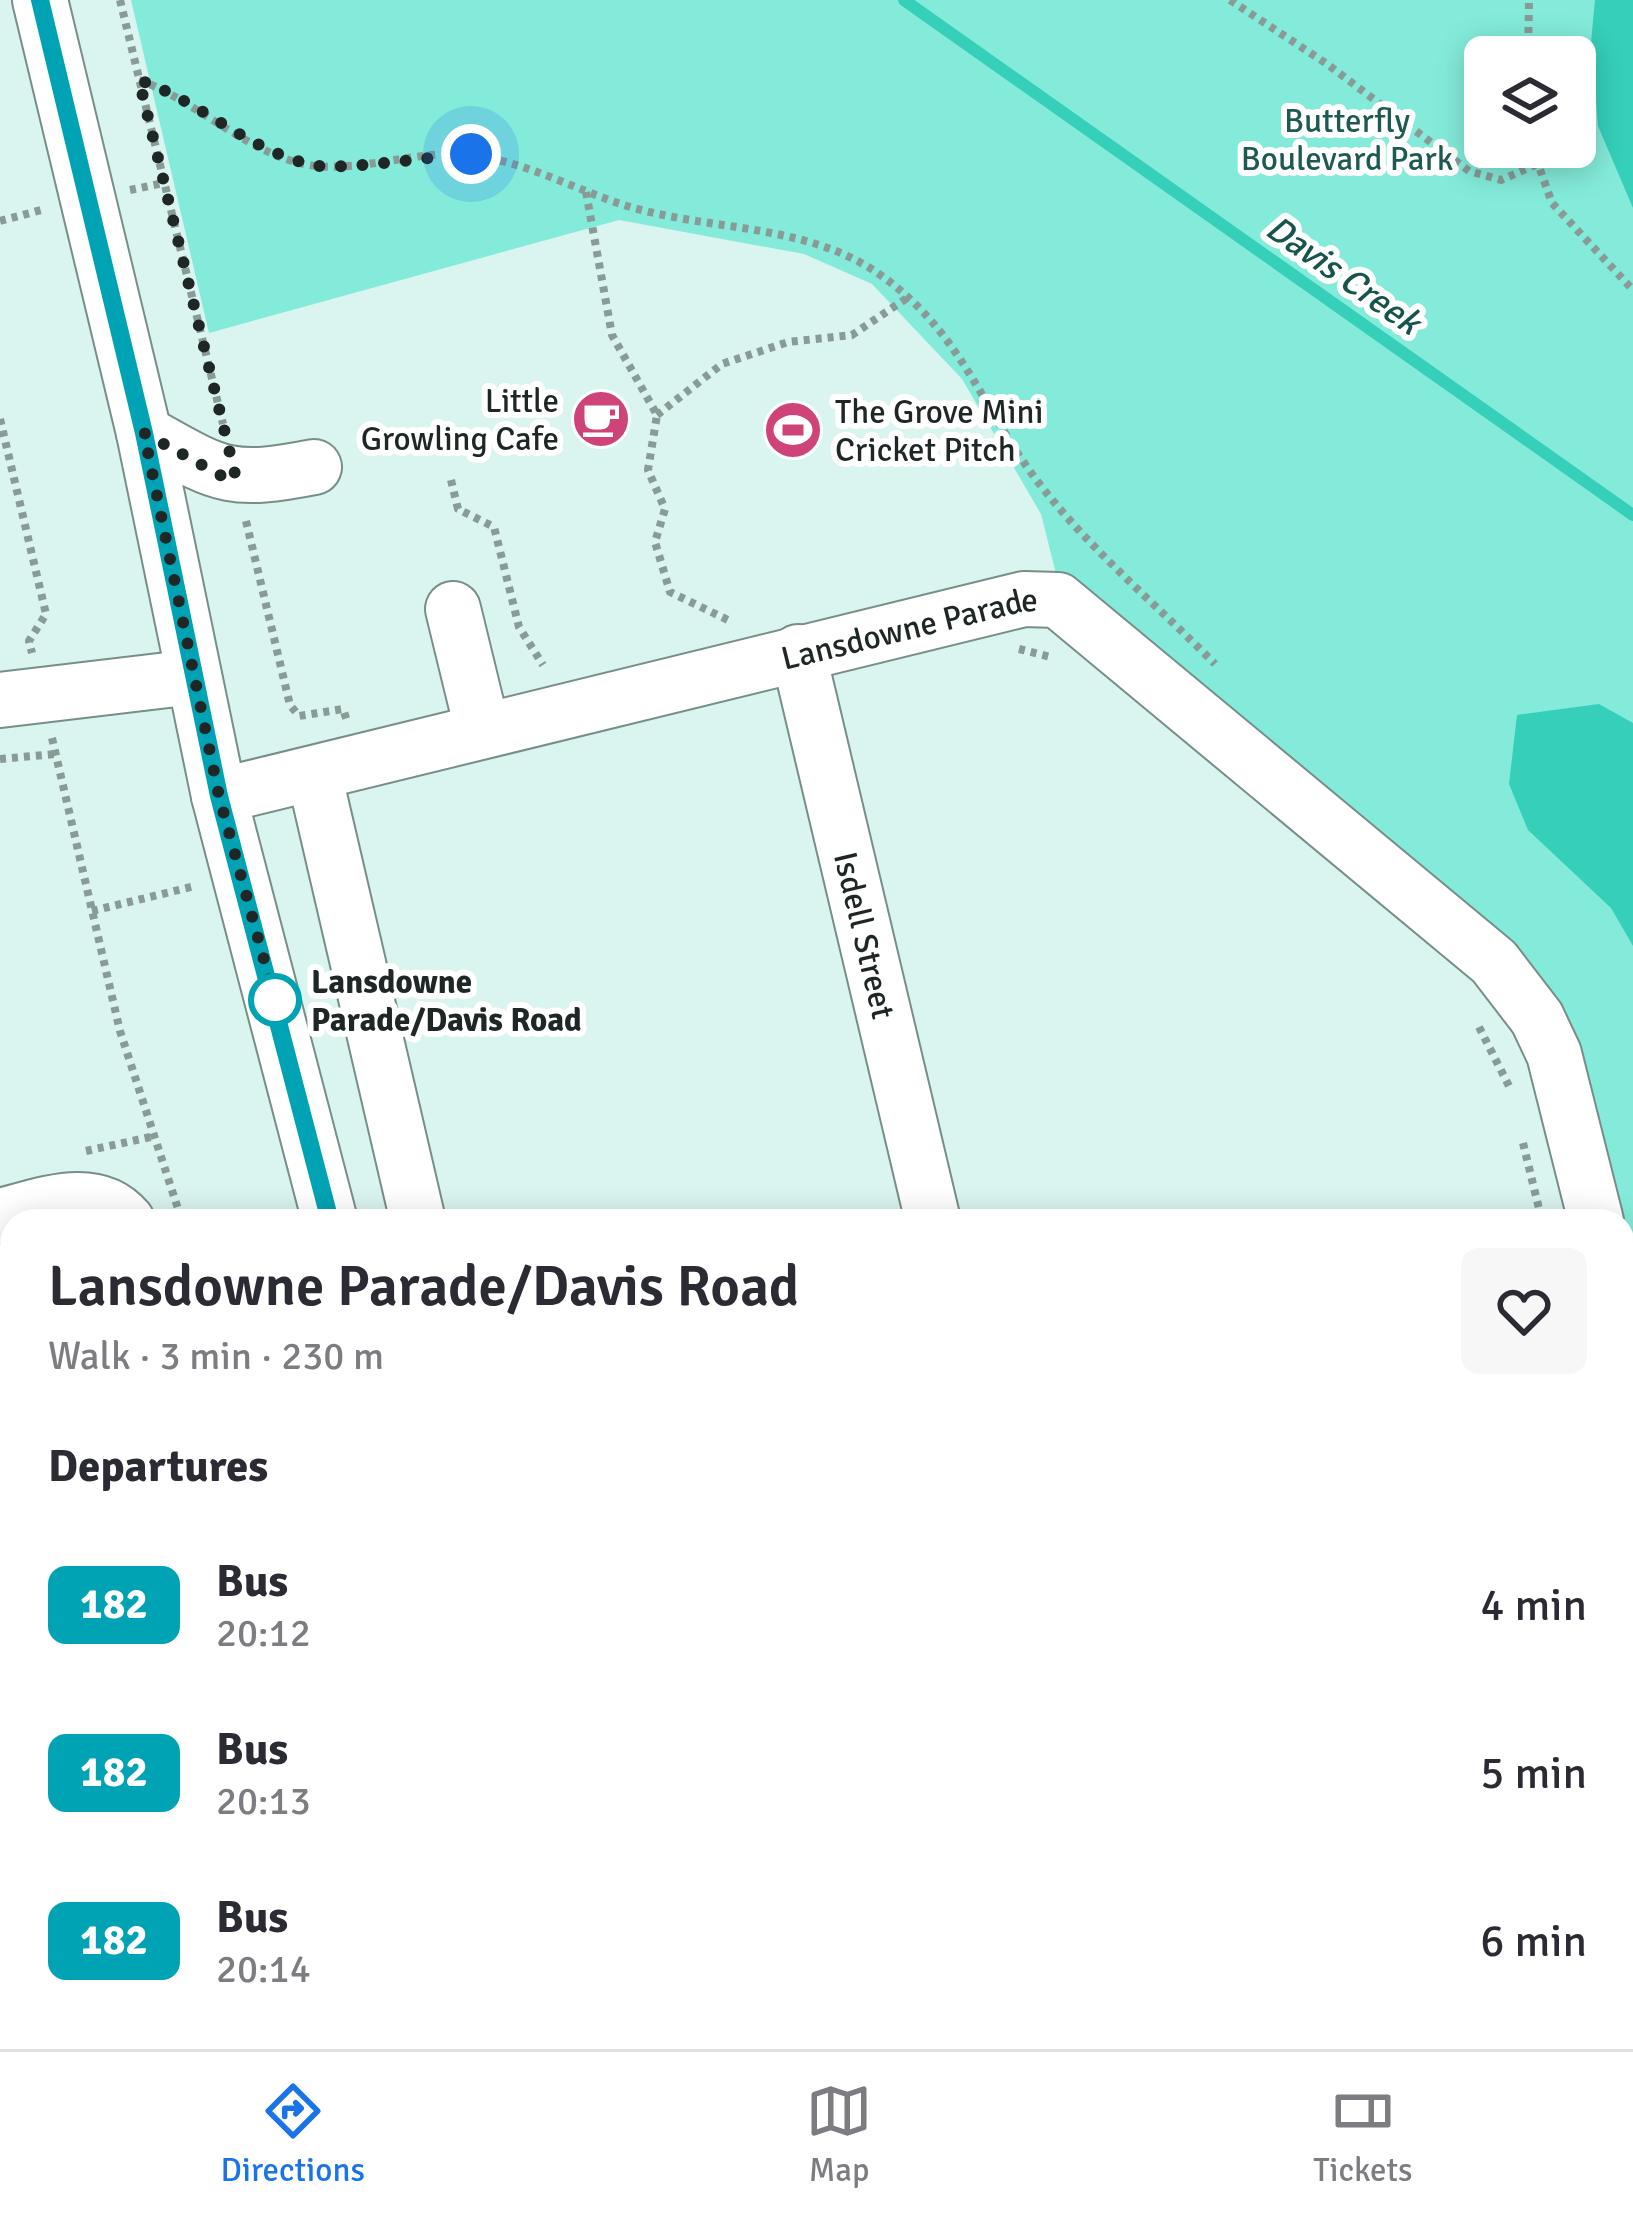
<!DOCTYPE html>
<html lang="en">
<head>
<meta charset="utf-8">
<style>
	body { margin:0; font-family:Signika,sans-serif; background:#f7f7f7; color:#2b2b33; height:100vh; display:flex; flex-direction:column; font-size:45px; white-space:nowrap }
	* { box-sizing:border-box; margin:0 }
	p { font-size:39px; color:#7c7c81 }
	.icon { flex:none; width:66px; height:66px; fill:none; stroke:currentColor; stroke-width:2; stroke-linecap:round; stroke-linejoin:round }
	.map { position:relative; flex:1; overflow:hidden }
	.drawer { position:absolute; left:0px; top:1209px; width:1635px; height:840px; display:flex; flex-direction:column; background:#fff; border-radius:36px 36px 0 0; box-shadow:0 6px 30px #0003 }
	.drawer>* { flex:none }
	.badge { padding:0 24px; border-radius:18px; font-size:42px; line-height:78px }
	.tools { position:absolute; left:1464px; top:36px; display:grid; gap:24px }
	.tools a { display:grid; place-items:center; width:132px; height:132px; border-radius:18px; background:#fff; box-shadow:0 6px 30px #0003; font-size:60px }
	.you { position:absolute; width:60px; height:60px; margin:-30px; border:9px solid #fff; border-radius:50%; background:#1a73e8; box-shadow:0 0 0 18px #1a73e833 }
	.map>.badge { position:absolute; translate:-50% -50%; box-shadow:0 0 0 6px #fff }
	h2 { padding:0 48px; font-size:45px; line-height:108px }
	.round { display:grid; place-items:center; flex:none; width:126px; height:126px; border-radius:18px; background:#f7f7f7 }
	.overview { display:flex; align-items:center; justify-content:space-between; height:204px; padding:0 48px }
	h1 { font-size:57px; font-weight:600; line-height:90px }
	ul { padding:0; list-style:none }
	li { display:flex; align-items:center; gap:36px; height:168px; padding:0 48px }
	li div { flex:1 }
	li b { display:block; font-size:45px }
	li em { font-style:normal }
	li .badge { min-width:132px; font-weight:700; text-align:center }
	.dock { display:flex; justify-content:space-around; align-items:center; height:168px; border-top:3px solid #e1e1e2; background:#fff; font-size:33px; color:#7c7c81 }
	.dock a { display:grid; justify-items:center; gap:6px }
	.dock .on { color:#1a73e8 }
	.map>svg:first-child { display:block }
	.green { fill:#84ebda; fill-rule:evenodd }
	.water { fill:#35cfba }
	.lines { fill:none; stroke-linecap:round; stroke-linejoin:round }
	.stream { stroke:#35cfba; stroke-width:12 }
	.minor-casing { stroke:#778e89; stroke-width:58 }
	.path { stroke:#889b97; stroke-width:8; stroke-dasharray:6 6; stroke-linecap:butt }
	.minor { stroke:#fff; stroke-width:54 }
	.line-casing { stroke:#fff; stroke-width:27 }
	.line { stroke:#00a3b4; stroke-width:18 }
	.walk { stroke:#1e2725; stroke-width:12; stroke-dasharray:0 21.6 }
	.stop-dot { fill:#fff; stroke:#00a3b4; stroke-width:6 }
	.labels { text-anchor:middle; stroke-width:12; stroke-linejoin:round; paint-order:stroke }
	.park-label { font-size:33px; fill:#1e5a51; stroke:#fff }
	.poi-label { font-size:33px; fill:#1e2725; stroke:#fff; text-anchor:end }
	.street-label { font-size:33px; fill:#1e2725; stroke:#fff }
	.stop-label { font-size:33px; font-weight:bold; fill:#1e2725; stroke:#fff; text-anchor:start }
	.water-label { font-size:36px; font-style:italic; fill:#17544b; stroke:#fff }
</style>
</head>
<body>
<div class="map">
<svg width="1633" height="2049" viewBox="0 0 1633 2049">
	<rect width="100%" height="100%" fill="#daf4ef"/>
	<path class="green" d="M131,0H1633V1285L1623,1221H1618L1585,1081L1056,574L1041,514L962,379L872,284L804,254L619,220L209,333ZM1485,57H1575V147H1485Z"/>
	<g class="water">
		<polygon points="1595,0 1633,0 1633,208 1598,126 1591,42"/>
		<polygon points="1599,704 1633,723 1633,946 1611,908 1528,830 1509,784 1517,715"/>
	</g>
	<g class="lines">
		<polyline class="stream" points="904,0 1633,515"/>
		<defs>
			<g id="minor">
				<polyline points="40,0 144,433 219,796 330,1221"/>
				<path d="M144,433C219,475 227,484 314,467"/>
				<polyline points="453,609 482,728"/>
				<path id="s1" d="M798,652L933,1221"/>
				<polyline points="0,700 193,677"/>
				<polyline points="314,774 418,1221"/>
				<path id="s2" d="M219,796L1024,599L1058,600L1494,962L1537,1018L1554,1054L1596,1221"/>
				<path d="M0,1216C42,1206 95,1183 127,1221"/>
				<polyline points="1623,1334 1633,1381"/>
				<polyline points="1623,1436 1633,1434"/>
				<polyline points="1633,1551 1633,1636"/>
				<polyline points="0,1726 12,1723"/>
				<polyline points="1623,1944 1633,1942"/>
				<polyline points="503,2049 508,2037"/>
				<polyline points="1179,2049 1230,2037"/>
			</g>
		</defs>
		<use href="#minor" class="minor-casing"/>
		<g class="path">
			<polyline points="120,0 223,424"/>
			<polyline points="1230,0 1327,64 1469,171 1501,180 1535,165"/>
			<polyline points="1528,57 1529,0"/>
			<path d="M139,80C198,101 254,160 317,166C367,171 421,149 471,155C524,161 576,190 627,206C709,231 806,223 879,274C959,330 979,401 1032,474C1085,546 1153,601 1215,664"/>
			<polyline points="1532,147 1552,203 1633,290"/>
			<polyline points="130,190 164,183"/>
			<polyline points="586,192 612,335 657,415 648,470 665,509 655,542 670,592 730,621"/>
			<polyline points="0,221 45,209"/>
			<polyline points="657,415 722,364 788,342 852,335 907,298"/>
			<polyline points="0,419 46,614 29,641 32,653"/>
			<polyline points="451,480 458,509 494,527 519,627 543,665"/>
			<polyline points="246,521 290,705 299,716 343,709 347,721"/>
			<polyline points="1019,649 1051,657"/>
			<polyline points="52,738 120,1031 182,1221"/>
			<polyline points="0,759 55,754"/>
			<polyline points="92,911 195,886"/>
			<polyline points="1479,1027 1510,1088"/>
			<polyline points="1523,1143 1542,1221"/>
			<polyline points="86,1151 155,1136"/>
			<polyline points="1623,2019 1633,2017"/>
			<polyline points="380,2037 383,2049"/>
			<polyline points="608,2037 611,2049"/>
			<polyline points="865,2049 916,2037"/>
			<polyline points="1497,2049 1548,2037"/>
		</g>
		<use href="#minor" class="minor"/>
	</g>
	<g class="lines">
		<defs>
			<polyline id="line" points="40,0 144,433 219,796 330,1221"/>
		</defs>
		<use href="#line" class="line-casing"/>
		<use href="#line" class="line"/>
		<path class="walk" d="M275,1000L219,796L144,433L222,476L236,478L139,80C200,101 250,152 313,165C340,171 436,156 471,154"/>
	</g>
	<defs>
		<symbol id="cafe-disc" viewBox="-11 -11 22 22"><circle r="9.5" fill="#cf4478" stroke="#fff"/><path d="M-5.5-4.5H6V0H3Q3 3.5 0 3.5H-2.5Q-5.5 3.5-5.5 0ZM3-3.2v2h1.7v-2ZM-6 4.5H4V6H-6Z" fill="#fff"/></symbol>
		<symbol id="stadium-disc" viewBox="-11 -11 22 22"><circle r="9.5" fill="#cf4478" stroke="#fff"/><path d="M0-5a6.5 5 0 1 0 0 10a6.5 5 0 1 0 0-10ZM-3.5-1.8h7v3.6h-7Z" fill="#fff"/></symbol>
	</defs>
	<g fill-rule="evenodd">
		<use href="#cafe-disc" x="568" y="386" width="66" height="66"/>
		<use href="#stadium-disc" x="760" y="397" width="66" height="66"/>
	</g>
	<circle class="stop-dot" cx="275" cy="1000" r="24"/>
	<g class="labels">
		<g class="park-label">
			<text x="1347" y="132">Butterfly<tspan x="1347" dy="38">Boulevard Park</tspan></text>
		</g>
		<g class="poi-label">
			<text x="559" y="412">Little<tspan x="559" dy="38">Growling Cafe</tspan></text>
			<text x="835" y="423" text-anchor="start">The Grove Mini<tspan x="835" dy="38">Cricket Pitch</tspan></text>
		</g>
		<g class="street-label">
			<text dy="12" stroke="none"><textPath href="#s2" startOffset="711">Lansdowne Parade</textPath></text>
			<text dy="12" stroke="none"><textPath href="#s1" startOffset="291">Isdell Street</textPath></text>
		</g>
		<g class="stop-label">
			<text x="311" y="993">Lansdowne<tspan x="311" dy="38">Parade/Davis Road</tspan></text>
		</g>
		<g class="water-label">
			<text transform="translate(1344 274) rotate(35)" y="13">Davis Creek</text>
		</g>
	</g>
</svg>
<div class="tools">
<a><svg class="icon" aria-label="layers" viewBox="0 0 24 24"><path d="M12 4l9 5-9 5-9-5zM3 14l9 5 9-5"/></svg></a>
</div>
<div class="you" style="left:471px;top:154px"></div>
<section class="drawer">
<div class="overview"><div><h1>Lansdowne Parade/Davis Road</h1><p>Walk · 3 min · 230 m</p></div><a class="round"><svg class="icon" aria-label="heart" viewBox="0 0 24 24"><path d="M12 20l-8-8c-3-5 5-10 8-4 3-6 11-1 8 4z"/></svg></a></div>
<h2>Departures</h2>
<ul>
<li><span class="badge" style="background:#00a3b4;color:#fff">182</span><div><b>Bus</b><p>20:12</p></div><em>4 min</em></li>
<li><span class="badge" style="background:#00a3b4;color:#fff">182</span><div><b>Bus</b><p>20:13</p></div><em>5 min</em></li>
<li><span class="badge" style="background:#00a3b4;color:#fff">182</span><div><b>Bus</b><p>20:14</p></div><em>6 min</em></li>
</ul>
</section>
</div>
<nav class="dock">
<a class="on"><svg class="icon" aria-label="directions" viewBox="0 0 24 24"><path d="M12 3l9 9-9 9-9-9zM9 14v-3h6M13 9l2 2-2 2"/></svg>Directions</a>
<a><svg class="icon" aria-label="map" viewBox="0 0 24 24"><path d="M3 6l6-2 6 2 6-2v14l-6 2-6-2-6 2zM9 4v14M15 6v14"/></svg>Map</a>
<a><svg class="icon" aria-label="tickets" viewBox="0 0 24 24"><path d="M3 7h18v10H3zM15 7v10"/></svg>Tickets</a>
</nav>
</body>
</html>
